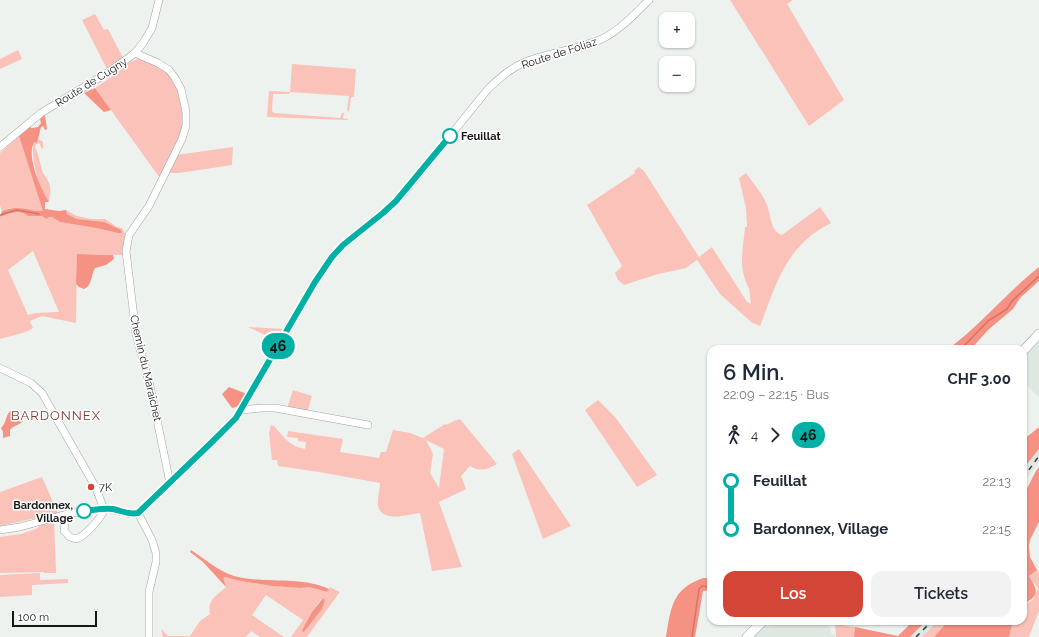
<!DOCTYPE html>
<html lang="de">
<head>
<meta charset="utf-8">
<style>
	body { margin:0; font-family:Raleway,sans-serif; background:#f2f2f3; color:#1f2937; height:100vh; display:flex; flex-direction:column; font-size:15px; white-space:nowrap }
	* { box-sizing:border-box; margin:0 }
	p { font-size:13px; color:#747a83 }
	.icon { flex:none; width:22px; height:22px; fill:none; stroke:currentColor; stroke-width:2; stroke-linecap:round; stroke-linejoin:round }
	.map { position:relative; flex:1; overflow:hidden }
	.drawer { position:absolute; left:707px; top:345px; width:320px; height:280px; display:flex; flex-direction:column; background:#fff; border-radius:12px; box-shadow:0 1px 3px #0004 }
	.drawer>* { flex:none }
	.badge { padding:0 8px; border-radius:13px; font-size:14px; line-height:26px }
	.fabs { position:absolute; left:659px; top:12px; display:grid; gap:8px }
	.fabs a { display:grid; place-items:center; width:36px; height:36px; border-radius:8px; background:#fff; box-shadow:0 1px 3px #0004; font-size:20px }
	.scale { position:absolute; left:12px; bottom:10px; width:85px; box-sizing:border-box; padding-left:4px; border:2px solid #171817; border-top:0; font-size:11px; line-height:14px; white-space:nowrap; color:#171817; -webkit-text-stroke:3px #fff; paint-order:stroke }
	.map>.badge { position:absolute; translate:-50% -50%; box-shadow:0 0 0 2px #fff }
	.legs { display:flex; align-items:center; gap:6px; height:44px; padding:0 16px; font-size:13px }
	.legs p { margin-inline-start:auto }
	.headline { display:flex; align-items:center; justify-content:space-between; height:68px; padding:0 16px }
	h1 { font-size:22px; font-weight:600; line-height:30px }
	.primary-button { display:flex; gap:8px; margin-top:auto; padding:8px 16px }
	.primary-button a { flex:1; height:46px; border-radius:12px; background:#d24537; color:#fff; font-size:16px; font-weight:600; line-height:46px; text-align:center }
	.primary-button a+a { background:#f2f2f3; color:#1f2937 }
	ul { padding:0 16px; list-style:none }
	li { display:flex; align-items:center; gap:14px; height:48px; font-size:15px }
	li i { display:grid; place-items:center; width:6px; height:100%; margin:0 5px; background:currentColor }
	li i::after { content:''; width:10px; height:10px; margin:-5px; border:3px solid; border-radius:50%; background:#fff }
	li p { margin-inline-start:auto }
	li:first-child i { background:linear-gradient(#0000 50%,currentColor 0) }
	li:last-child i { background:linear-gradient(currentColor 50%,#0000 0) }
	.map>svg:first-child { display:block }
	.built { fill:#dde8e1 }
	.green { fill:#fac2b9; fill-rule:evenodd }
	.forest { fill:#f69283 }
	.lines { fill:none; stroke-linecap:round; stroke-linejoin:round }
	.stream { stroke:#d57466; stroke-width:1.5 }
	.minor-casing { stroke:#9fa3a1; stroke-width:8 }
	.major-casing { stroke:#9fa3a1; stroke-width:10 }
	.minor { stroke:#fff; stroke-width:7 }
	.major { stroke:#fff; stroke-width:9 }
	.rail { stroke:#393a39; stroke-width:1.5; stroke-dasharray:5 5; stroke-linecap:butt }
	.line-1-casing { stroke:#fff; stroke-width:9 }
	.line-1 { stroke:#00b0a4; stroke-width:6 }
	.stop-1-dot { fill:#fff; stroke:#00b0a4; stroke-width:2 }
	.poi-dot { fill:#d24537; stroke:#fff; stroke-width:1.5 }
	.labels { text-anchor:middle; stroke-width:3; stroke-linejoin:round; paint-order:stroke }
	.street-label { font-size:11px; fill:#171817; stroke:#fff }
	.stop-label { font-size:11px; font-weight:bold; fill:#171817; stroke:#fff; text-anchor:start }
	.poi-label { font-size:11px; fill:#171817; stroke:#fff; text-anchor:start }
	.quarter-label { font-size:13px; letter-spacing:1px; fill:#803930; stroke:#fff }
</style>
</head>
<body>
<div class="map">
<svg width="1039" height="637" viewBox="0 0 1039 637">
	<rect width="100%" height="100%" fill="#eef2ef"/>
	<g class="built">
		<polygon points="1039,342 1039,397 1027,386 1028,385 1023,381 1023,358"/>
		<polygon points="1039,449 1039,462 1023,484 1023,469"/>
		<polygon points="796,621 828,621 831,633 836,637 754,637 763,627"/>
		<polygon points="926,621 938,621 922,637 910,637"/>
	</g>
	<g class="green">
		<polygon points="730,0 793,0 787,4 844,100 809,126"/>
		<polygon points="95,14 104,30 108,29 123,58 107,69 82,20"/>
		<polygon points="18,50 22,59 0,69 0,59"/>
		<polygon points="140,58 164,68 177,84 185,113 181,135 160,178 95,88 110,78 130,62"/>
		<polygon points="292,64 356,69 354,97 351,97 349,112 347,110 349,96 290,92 289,94 273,94 272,111 274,113 340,118 342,113 344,113 343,118 348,119 348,120 267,117 269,91 290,92"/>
		<polygon points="19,136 44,212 10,208 2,211 0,206 0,153"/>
		<path d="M38,139L43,142V148L42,149L39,143L36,144L35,147C39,155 40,164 43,173C44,175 47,178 48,181C52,188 50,194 49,202C38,185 32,165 33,144L34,142L37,143Z"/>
		<polygon points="233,147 232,165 179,173 168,173 176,155"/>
		<path d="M639,167L644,171L699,257L712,247L747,302L751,304L749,288L748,287C738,265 743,250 745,227H747L746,208L739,178L746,173C753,183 763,194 767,205C771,215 770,231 782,235L820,207L831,223C822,228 813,233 806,240C781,262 772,296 760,326L751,322L720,294L697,260L686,268L658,274L624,285L618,280L615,273L622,266L587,205L635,173L634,171Z"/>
		<path d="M66,210L77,216L91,219H105L117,227L122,228L126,235L124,238V255L77,254L76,323L42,316L30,321L33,328L26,332L0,339V217C8,213 20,210 28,216H42L52,217L60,222L96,228L118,233L122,232L104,223L77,219L67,214ZM33,251L59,312H58L36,313L28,315L8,270Z"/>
		<polygon points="248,327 285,329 278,341"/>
		<polygon points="293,390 312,396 307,413 287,409"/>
		<polygon points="598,400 615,417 657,475 637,487 585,410"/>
		<path d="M460,419L497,464C487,470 480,472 470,466L461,476L466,489L439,502L462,567L432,571L420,513C409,514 381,524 378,505C377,498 380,490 380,483L319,472L278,466L277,460H272L269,433L271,425L274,426C284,437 289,446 305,449L306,442L298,441V438L287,437L288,431L343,439L340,452L379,458L381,452H386L393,430L410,433L423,438L445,424L446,425L454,421ZM426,440L444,449L439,488L430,473L433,454Z"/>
		<polygon points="519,449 571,526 543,539 512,454"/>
		<polygon points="42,477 58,513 0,526 0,492"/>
		<polygon points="54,521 56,573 44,573 44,572 0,573 0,537 21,534 36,529 42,524"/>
		<polygon points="1037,570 1039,572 1039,611 1029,637 1009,637 1013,621 1023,621 1023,605 1033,600 1038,588 1029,576"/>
		<polygon points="40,573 40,580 68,579 68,583 32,585 32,595 0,597 0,575"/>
		<path d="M225,577L241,581L272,586L301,588L309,587L327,592L330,587L340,592L307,637H291L303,620L266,595L252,615L284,637H260L251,631L246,637H163L161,629L168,636H190L200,621L210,614C207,600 216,596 226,587L222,578ZM321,599L325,600L322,609L304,632H303L302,630L312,612Z"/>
		<polygon points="938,621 948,621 934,637 922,637"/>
		<polygon points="835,624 855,627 854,637 836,637"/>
	</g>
	<g class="forest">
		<polygon points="95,88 111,110 104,112 84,93"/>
		<path d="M45,115L47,129L45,130L43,126L41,127L37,143L34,142C26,157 41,189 49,202H45V209L59,211L66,210L67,214L77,219L104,222L121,230L122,233H118L96,228L60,222L52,217H48L47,219L42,216H28C20,209 8,213 0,217L2,211C18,204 27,211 43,211L19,136L30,127L32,128L38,127L41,123L40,119Z"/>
		<path d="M77,254L113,255L114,259L106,265L95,268C91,275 92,286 84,289L79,287L76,284Z"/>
		<path d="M1039,267V281L1020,298L1013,309L988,330L971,349H948C981,325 1007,292 1039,267Z"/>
		<polygon points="229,387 247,394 240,406 232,408 222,394"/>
		<path d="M10,411C16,411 20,416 23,421C20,425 14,425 10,430V436L3,438V432L1,428C7,422 5,417 10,411Z"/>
		<polygon points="1039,427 1039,449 1023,469 1023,440"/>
		<path d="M1039,467V522L1030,540L1029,546L1030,557L1037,570L1029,576C1039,592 1039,595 1023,605V496L1036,471Z"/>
		<path d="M191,550C205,559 218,571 234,576C263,584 302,576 329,589L327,592L309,587L301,588L272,586L241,581L225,577L223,578L226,587L203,562L190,552Z"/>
		<path d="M703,578H711V590L703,591L695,637H666C671,607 672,589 703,578Z"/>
		<polygon points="323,598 325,600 322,609 304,632 303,632 302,630 312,612"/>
		<polygon points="913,621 926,621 910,637 854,637 855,627 898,636"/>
		<polygon points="948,621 1013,621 1009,637 934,637"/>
	</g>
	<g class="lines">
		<g class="stream">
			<polyline points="0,215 17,210 39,214"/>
			<polyline points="961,349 988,321 1007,309 1013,300 1039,276"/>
			<polyline points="692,637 699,589 702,586 711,587"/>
		</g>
		<defs>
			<g id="minor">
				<polyline points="135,53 158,63 169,70 175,78 181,89 186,112 186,126 182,139 149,206 129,235 126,251 136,334 150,386 170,483"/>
				<polyline points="0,147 41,113 109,72 135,53 143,43 152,28 159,0"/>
				<polyline points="0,368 31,383 42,393 95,486 104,509"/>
				<polyline points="241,410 261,408 275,408 368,425"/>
				<path d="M138,513L212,442L236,418L315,282L332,257L343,245L383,213L403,194L488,89C499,78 511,68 525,62C550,52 577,50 602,39C620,30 635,14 649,0"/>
				<polyline points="138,513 152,540 156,553 156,562 149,592 149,637"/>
				<path d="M67,514L65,522L64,531L70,537L76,539C85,536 102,518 104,509"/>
				<polyline points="0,530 20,527 67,514 97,509 110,509 131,514 138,513"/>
			</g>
			<g id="major">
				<polyline points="1023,351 1039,334"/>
				<polyline points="747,637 763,621"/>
			</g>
		</defs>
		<use href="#minor" class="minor-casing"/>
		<use href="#major" class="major-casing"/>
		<use href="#minor" class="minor"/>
		<use href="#major" class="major"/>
		<g class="rail">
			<polyline points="1023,478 1039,456"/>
			<polyline points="916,637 932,621"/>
		</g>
	</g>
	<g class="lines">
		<defs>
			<path id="line-1" d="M84,511C94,510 103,508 113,509C122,511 129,515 138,513L212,442L236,418L315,282L332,257L343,245L383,213L396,201L450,136"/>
		</defs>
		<use href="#line-1" class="line-1-casing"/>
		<use href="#line-1" class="line-1"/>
	</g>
	<g class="stop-1-dot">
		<circle cx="450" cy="136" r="7"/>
		<circle cx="84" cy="511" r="7"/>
	</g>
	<circle class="poi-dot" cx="91" cy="487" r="4"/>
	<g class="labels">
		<g class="street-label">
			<text transform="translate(559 53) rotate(-18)" y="4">Route de Foliaz</text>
			<text transform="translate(91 82) rotate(-32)" y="4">Route de Cugny</text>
			<text transform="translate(146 368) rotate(77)" y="4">Chemin du Maraîchet</text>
		</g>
		<g class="stop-label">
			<text x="461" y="140">Feuillat</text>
			<text x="73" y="509" text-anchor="end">Bardonnex,<tspan x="73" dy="13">Village</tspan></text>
		</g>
		<g class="poi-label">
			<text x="99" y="491">7K</text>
		</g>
		<g class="quarter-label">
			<text x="56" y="420">BARDONNEX</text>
		</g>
	</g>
</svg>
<div class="fabs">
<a>+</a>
<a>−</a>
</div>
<div class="scale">100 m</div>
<b class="badge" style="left:278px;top:346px;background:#00b0a4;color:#111">46</b>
<section class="drawer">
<div class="headline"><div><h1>6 Min.</h1><p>22:09 – 22:15 · Bus</p></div><b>CHF 3.00</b></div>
<div class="legs"><svg class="icon" aria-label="walk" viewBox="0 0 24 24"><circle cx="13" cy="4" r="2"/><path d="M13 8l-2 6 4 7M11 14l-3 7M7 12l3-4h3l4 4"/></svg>4<svg class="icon" aria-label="forward" viewBox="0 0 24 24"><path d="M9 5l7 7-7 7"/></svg><b class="badge" style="background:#00b0a4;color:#111">46</b></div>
<ul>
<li><i style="color:#00b0a4"></i><b>Feuillat</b><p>22:13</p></li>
<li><i style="color:#00b0a4"></i><b>Bardonnex, Village</b><p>22:15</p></li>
</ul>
<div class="primary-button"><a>Los</a><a>Tickets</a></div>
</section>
</div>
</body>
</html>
